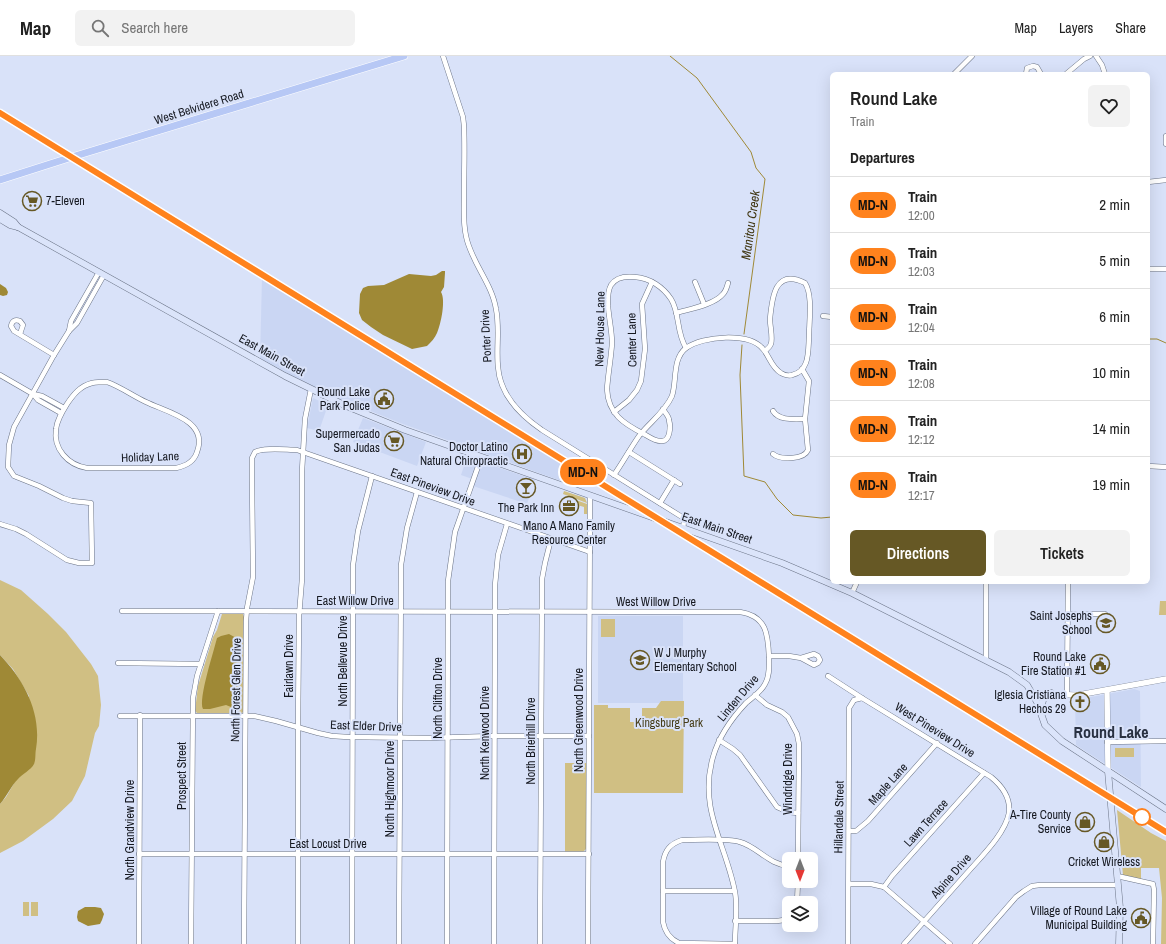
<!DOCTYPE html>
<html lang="en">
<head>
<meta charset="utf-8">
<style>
	body { margin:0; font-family:"Archivo Narrow",sans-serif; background:#f2f2f2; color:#222; height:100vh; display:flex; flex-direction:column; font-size:15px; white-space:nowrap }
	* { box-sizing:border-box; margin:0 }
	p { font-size:13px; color:#767676 }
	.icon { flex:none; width:22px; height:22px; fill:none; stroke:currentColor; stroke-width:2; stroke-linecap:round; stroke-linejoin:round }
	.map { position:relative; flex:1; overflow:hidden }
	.side { position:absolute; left:830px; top:16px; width:320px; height:512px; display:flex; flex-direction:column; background:#fff; border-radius:6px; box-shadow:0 4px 16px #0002 }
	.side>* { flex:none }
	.badge { padding:0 8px; border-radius:13px; font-size:14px; line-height:26px }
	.needle { width:26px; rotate:180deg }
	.fabs { position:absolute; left:782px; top:796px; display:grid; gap:8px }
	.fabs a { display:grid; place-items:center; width:36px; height:36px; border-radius:6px; background:#fff; box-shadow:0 4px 16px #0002; font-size:20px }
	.map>.badge { position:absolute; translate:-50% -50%; box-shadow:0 0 0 2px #fff }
	h2 { padding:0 20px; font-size:15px; line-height:36px }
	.round { display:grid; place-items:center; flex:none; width:42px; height:42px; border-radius:6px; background:#f2f2f2 }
	.head { display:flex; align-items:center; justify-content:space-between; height:68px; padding:0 20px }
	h1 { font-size:19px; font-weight:600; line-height:30px }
	.button { display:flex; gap:8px; margin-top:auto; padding:8px 20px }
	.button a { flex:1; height:46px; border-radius:6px; background:#665825; color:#fff; font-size:16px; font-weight:600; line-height:46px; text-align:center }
	.button a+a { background:#f2f2f2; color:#222 }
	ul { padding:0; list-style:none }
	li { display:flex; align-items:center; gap:12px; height:56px; padding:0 20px; border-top:1px solid #e0e0e0 }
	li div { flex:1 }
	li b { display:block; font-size:15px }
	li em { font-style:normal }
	li .badge { min-width:44px; font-weight:700; text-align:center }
	header { display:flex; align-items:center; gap:24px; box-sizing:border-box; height:56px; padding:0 20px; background:#fff; border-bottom:1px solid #e0e0e0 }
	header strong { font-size:19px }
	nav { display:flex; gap:22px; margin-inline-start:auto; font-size:14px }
	.search { width:280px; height:36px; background:#f2f2f2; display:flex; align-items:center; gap:10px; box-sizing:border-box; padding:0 14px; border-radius:6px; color:#767676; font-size:15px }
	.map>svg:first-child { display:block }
	.built { fill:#cad6f3 }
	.green { fill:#d0bf83 }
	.water { fill:#9f8936 }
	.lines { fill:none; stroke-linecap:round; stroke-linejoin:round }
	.stream { stroke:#9f8936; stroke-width:1 }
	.minor-casing { stroke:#6b7487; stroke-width:5.5 }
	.tertiary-casing { stroke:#6b7487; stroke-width:6 }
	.secondary-casing { stroke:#6b7487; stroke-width:7 }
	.primary-casing { stroke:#fff; stroke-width:8 }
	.minor { stroke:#fff; stroke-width:4.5 }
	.tertiary { stroke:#fff; stroke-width:5.5 }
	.secondary { stroke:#dbe4fa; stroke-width:6 }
	.primary { stroke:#b7c8f5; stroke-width:7 }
	.rail-casing { stroke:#797f8e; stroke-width:2.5 }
	.rail { stroke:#d9e2f9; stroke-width:1; stroke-dasharray:3; stroke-linecap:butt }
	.line-casing { stroke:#fff; stroke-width:9 }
	.line { stroke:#ff821d; stroke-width:6 }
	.stop-dot { fill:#fff; stroke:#ff821d; stroke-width:2 }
	.labels { text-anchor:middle; stroke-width:4; stroke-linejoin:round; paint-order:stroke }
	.street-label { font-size:12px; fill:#151820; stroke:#d9e2f9 }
	.poi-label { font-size:12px; fill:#151820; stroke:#d9e2f9; text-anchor:end }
	.park-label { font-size:12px; fill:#453c18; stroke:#d9e2f9 }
	.water-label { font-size:13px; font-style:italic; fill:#413713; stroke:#d9e2f9 }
	.district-label { font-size:16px; font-weight:bold; fill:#293142; stroke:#d9e2f9 }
</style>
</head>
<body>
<header>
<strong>Map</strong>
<div class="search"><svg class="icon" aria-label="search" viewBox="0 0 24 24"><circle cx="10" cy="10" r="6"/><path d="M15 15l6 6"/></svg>Search here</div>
<nav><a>Map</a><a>Layers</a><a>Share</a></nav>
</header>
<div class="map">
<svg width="1166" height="888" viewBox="0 0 1166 888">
	<rect width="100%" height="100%" fill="#d9e2f9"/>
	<g class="built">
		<polygon points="262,221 569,411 564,426 403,368 333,340 260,305"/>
		<polygon points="313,342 328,349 319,375 307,372"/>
		<polygon points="363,362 426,386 417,410 353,386"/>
		<polygon points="467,401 535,424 527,448 473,430 475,424 461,419"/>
		<rect x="598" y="560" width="85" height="87"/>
		<polygon points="1134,633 1140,635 1141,731 1076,689 1075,644"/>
	</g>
	<g class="green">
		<polygon points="564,435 585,442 587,447 563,438"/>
		<polygon points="576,444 587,448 587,458 584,458 584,451 574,448"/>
		<polygon points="0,524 21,534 48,558 66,576 91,608 98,620 101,649 99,670 95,677 85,720 72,745 53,763 23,785 0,797 0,748 6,741 16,724 33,708 29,640 13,613 0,599"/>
		<polygon points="1160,545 1166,545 1166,559 1159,559"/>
		<polygon points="222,558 243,558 244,561 243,656 242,657 197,657 195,655 198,630 213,581 217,574"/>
		<rect x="601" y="563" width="14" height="18"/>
		<polygon points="661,645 684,645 683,737 594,737 594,649 608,649 608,652 630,652 630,666 642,666 642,652 656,652"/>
		<rect x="1115" y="692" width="19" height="9"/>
		<polygon points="565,707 587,707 587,792 582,797 565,797"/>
		<polygon points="1117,754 1151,777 1166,785 1166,888 1161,888 1162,842 1159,812 1141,812 1141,824 1123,819"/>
		<rect x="23" y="846" width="6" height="14"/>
		<rect x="31" y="846" width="7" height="14"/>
	</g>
	<g class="water">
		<path d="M442,215H445V217L444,231L441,236C446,244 441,268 437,277C435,282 431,286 427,290L412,293L383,279L371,271L362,264L359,257L360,238L363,232L368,230L384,229L409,218L431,220L436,219Z"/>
		<polygon points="0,228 6,232 8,236 7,239 3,240 0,239"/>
		<path d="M229,578L238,583L240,587L239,597L235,612L238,652L236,653L226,649L210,653H203C198,643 214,595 217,582L221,580Z"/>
		<path d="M0,599C24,624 42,657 36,693C35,697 36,704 34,708C31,714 22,718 18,723C11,730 7,740 0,748Z"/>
		<polygon points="85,851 95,851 101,852 104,858 102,864 100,868 88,870 78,865 77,861 78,855"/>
	</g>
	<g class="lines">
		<g class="stream">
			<polyline points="670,0 697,22 751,96 756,112 765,123 744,278"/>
			<polyline points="1148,284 1149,283 1157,283 1166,287"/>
			<polyline points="742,289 740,319 744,420 765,426 777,443 793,459 821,462 832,461"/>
		</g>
		<defs>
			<g id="minor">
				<path d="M443,0L463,61L464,70C465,94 464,117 464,141C464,154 463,167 466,180C471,206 492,227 496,253C500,272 496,292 498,311C500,339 520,359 542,374L682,461L684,465L683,473"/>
				<polyline points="1096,0 1102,9 1105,18"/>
				<polyline points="954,18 972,0"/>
				<polyline points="1026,18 1027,12 1033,10 1037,11 1041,18"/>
				<polyline points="1066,18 1084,3 1090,0"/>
				<polyline points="1166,80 1166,88"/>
				<polyline points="1148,126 1166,124"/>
				<polyline points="1148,213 1166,213"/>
				<polyline points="695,226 704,248"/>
				<path d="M676,257C689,253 714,249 723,238C726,235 727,231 728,227"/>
				<polyline points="823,260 832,261"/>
				<polyline points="69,275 71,265 99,216"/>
				<path d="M20,278L23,269L20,265C15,263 12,265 11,270L14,275L54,299"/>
				<polyline points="0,319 33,338 42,340 64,352"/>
				<path d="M107,326C121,331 133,340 146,346C166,356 209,364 197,396C194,406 186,410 176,412H87C68,409 53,393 56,373C57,364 62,356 67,348C73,339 80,330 92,327C97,326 102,326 107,326Z"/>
				<polyline points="33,338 38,344 61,357"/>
				<path d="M663,353C665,357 669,360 669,364C671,371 670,385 662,385C656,386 649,381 644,378C624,368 608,358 607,333C608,318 611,303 612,287C612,275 609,263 608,250C608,243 607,236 611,229C616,221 626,220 635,221C650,222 663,231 671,243C680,257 676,276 686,292"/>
				<path d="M773,355C779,365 795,363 805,363"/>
				<polyline points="614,356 629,344 637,334 641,325 645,293 642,248 652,226"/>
				<polyline points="629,396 680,428"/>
				<path d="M773,398C780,404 804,404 808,394L805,363L809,325L802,313"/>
				<polyline points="1148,410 1166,411"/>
				<path d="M614,419C623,406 630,393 639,380C649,367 665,356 672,340C677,325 672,303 686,292C703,280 749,276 763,293C770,301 771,311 781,317C784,319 789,320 792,319C810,315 808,295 809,281C809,266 813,239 805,227C775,212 772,241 770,263C770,271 773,281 771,288C770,291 767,293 765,295"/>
				<polyline points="660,447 674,424"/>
				<polyline points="0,468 16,473 26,478 67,504 79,507 92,507 91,447 72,445 63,442 39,430 14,420 8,411 9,389 14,371 54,299 69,275 77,267 104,219"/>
				<polyline points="852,537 857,526"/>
				<path d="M122,555L740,556C767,560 768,579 769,601C769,610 770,620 765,628C761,636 753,641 746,647C731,663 719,680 713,701C698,753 726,788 735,836C738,853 735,871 735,888"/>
				<polyline points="1068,558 1105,558"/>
				<polyline points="769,600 789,600 801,602 814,609 818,607 820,604 818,600 814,598 801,602"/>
				<polyline points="986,604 986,526"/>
				<polyline points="118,607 201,608"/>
				<path d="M828,620L862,642L991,721C1002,730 1011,741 1009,757C1005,778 981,801 967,817C946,841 925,864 904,888"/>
				<polyline points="755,639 767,649 782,656 788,661 797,678 799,688 798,803"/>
				<polyline points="1067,639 1068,526"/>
				<polyline points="120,660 254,660 276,665 318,677 332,680 348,681 429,682 494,680 589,680"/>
				<polyline points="719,684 733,693 740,699 777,751 788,756 798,757"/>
				<polyline points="1107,686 1166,685"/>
				<polyline points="849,775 856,775 868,765 937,687"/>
				<polyline points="139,798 589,798"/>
				<polyline points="1117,820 1153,828 1154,834 1153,888"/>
				<polyline points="849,828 871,828 884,831 950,888"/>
				<polyline points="884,831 892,820 984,717"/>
				<polyline points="663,835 734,835"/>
				<polyline points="797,847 798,825"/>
				<polyline points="735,865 777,865 784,864 789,861"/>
				<polyline points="139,888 140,659"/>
				<polyline points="191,888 193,642 197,620 218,555"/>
				<path d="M244,888L246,565L247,552L253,521L252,423V402L255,396C264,391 286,394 297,394L590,496"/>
				<polyline points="298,888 298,671 299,560 302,523 302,415 305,363 311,333"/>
				<polyline points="352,888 353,509 358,475 372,420"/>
				<polyline points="399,888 401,509 407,472 417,436"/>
				<polyline points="447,888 448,525 455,476 481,402"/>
				<polyline points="494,888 495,529 498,499 507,468"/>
				<polyline points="540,888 542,523 545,507 551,483"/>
				<polyline points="588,888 590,440"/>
				<path d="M735,888L679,887C670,883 665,877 663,866V806C665,794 670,788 682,784C697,784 727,782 740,786C758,791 769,809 789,810"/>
				<polyline points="848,888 849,652 854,644 862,642"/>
				<polyline points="975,888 1016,841 1024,835 1032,830 1040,829 1117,829"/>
			</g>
			<g id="tertiary">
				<polyline points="1107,634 1108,715"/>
				<path d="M1032,637C1047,637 1062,639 1078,639L1166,623"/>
			</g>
			<g id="secondary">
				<polyline points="0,157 14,166 18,171"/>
				<polyline points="0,163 10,169 18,171 285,320 344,349 405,374 782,507 852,537 1009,616 1027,629 1037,646 1045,669 1062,685 1166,753"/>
				<polyline points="1040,655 1044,641 1051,637"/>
				<polyline points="1108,715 1120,852 1119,888"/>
			</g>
			<polyline id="primary" points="0,124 72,101 404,0"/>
		</defs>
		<use href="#minor" class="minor-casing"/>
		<use href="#tertiary" class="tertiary-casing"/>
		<use href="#secondary" class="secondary-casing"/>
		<use href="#primary" class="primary-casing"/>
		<use href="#minor" class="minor"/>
		<use href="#tertiary" class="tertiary"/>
		<use href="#secondary" class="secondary"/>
		<use href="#primary" class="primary"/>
		<defs>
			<polyline id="rail" points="0,57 1166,776"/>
		</defs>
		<use href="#rail" class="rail-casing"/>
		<use href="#rail" class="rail"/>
	</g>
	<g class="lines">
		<defs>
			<polyline id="line" points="0,57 1166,776"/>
		</defs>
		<use href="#line" class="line-casing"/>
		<use href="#line" class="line"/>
	</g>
	<defs>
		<symbol id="supermarket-ring" viewBox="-11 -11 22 22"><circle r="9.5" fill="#d9e2f9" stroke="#665825" stroke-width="1.5"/><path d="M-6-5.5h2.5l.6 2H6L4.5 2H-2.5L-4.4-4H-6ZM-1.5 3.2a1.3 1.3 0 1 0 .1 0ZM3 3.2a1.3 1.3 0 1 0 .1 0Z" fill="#665825"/></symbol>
		<symbol id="civic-ring" viewBox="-11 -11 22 22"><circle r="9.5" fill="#d9e2f9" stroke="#665825" stroke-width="1.5"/><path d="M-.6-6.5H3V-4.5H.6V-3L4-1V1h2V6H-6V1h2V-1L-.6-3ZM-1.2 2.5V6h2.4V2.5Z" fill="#665825"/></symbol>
		<symbol id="hospital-ring" viewBox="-11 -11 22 22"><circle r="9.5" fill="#d9e2f9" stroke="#665825" stroke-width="1.5"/><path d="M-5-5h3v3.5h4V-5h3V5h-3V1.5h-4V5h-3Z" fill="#665825"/></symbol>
		<symbol id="bar-ring" viewBox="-11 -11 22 22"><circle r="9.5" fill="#d9e2f9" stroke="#665825" stroke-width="1.5"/><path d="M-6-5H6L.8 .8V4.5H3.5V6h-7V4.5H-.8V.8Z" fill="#665825"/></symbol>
		<symbol id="office-ring" viewBox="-11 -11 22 22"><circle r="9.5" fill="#d9e2f9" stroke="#665825" stroke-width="1.5"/><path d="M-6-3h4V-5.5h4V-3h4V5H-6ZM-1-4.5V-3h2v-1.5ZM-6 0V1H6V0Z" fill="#665825"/></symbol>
		<symbol id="school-ring" viewBox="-11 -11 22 22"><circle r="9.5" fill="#d9e2f9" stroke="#665825" stroke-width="1.5"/><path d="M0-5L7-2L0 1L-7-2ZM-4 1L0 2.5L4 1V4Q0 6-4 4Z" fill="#665825"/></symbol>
		<symbol id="church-ring" viewBox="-11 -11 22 22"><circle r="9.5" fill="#d9e2f9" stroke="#665825" stroke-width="1.5"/><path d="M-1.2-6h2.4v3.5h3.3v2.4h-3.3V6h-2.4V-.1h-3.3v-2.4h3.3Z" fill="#665825"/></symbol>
		<symbol id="shop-ring" viewBox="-11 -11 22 22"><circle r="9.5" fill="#d9e2f9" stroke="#665825" stroke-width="1.5"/><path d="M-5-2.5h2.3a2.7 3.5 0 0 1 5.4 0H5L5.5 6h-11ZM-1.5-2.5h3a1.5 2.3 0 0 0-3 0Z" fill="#665825"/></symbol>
	</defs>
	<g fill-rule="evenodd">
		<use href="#supermarket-ring" x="21" y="134" width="22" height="22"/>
		<use href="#civic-ring" x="373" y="332" width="22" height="22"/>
		<use href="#supermarket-ring" x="383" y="374" width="22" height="22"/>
		<use href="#hospital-ring" x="511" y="387" width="22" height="22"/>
		<use href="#bar-ring" x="515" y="421" width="22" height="22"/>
		<use href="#office-ring" x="558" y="439" width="22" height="22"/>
		<use href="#school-ring" x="1095" y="556" width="22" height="22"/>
		<use href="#school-ring" x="629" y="593" width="22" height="22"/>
		<use href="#civic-ring" x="1089" y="597" width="22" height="22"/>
		<use href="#church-ring" x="1069" y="635" width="22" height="22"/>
		<use href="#shop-ring" x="1074" y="755" width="22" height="22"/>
		<use href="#shop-ring" x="1093" y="775" width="22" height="22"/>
		<use href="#civic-ring" x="1130" y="851" width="22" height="22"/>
	</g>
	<circle class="stop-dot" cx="1142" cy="761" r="8"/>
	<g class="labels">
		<g class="street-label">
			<text transform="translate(199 51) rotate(-17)" y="4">West Belvidere Road</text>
			<text transform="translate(600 273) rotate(-89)" y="4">New House Lane</text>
			<text transform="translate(486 280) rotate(-93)" y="4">Porter Drive</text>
			<text transform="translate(632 284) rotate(-91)" y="4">Center Lane</text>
			<text transform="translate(272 299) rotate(29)" y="4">East Main Street</text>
			<text transform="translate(150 401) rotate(-2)" y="4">Holiday Lane</text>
			<text transform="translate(433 431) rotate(20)" y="4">East Pineview Drive</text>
			<text transform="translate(717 472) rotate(19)" y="4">East Main Street</text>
			<text x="355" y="549">East Willow Drive</text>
			<text x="656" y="550">West Willow Drive</text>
			<text transform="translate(343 605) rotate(-90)" y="4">North Bellevue Drive</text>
			<text transform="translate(289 610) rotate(-90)" y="4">Fairlawn Drive</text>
			<text transform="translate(236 634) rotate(-89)" y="4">North Forest Glen Drive</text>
			<text transform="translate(438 642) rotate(-90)" y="4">North Clifton Drive</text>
			<text transform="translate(738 642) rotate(-50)" y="4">Linden Drive</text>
			<text transform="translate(579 664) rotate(-90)" y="4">North Greenwood Drive</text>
			<text transform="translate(366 670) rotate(2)" y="4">East Elder Drive</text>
			<text transform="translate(935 674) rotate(32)" y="4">West Pineview Drive</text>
			<text transform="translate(485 677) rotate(-90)" y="4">North Kenwood Drive</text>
			<text transform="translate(531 685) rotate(-90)" y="4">North Brierhill Drive</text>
			<text transform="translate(182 720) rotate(-90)" y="4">Prospect Street</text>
			<text transform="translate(788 723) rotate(-90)" y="4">Windridge Drive</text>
			<text transform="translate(888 728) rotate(-48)" y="4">Maple Lane</text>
			<text transform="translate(390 733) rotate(-90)" y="4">North Highmoor Drive</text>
			<text transform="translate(839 761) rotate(-89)" y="4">Hillandale Street</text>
			<text transform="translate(926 767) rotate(-48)" y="4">Lawn Terrace</text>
			<text transform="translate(130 774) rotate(-90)" y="4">North Grandview Drive</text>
			<text x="328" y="792">East Locust Drive</text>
			<text transform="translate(951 820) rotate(-49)" y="4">Alpine Drive</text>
		</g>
		<g class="poi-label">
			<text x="46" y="149" text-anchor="start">7-Eleven</text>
			<text x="370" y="340">Round Lake<tspan x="370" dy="14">Park Police</tspan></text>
			<text x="380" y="382">Supermercado<tspan x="380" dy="14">San Judas</tspan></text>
			<text x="508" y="395">Doctor Latino<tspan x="508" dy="14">Natural Chiropractic</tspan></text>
			<text x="526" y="456" text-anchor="middle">The Park Inn</text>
			<text x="569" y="474" text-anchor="middle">Mano A Mano Family<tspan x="569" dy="14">Resource Center</tspan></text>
			<text x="1092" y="564">Saint Josephs<tspan x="1092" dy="14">School</tspan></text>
			<text x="654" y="601" text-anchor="start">W J Murphy<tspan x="654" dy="14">Elementary School</tspan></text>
			<text x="1086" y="605">Round Lake<tspan x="1086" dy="14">Fire Station #1</tspan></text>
			<text x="1066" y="643">Iglesia Cristiana<tspan x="1066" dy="14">Hechos 29</tspan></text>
			<text x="1071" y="763">A-Tire County<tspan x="1071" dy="14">Service</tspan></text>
			<text x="1104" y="810" text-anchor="middle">Cricket Wireless</text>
			<text x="1127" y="859">Village of Round Lake<tspan x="1127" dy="14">Municipal Building</tspan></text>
		</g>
		<g class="park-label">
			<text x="669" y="671">Kingsburg Park</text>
		</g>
		<g class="water-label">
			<text transform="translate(750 169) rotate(-82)" y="5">Manitou Creek</text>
		</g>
		<g class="district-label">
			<text x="1111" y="682">Round Lake</text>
		</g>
	</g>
</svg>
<div class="fabs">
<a><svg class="needle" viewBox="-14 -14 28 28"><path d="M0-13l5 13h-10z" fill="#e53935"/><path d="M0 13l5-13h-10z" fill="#767676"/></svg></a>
<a><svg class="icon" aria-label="layers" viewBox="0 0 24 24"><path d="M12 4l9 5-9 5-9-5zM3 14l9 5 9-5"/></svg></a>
</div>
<b class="badge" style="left:583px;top:416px;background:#ff821d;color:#111">MD-N</b>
<section class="side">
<div class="head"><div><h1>Round Lake</h1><p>Train</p></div><a class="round"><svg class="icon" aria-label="heart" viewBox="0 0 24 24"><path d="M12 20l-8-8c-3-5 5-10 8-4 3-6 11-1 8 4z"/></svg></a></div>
<h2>Departures</h2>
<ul>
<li><span class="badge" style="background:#ff821d;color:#111">MD-N</span><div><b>Train</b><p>12:00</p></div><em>2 min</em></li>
<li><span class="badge" style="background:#ff821d;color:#111">MD-N</span><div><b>Train</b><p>12:03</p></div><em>5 min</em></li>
<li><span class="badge" style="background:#ff821d;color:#111">MD-N</span><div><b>Train</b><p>12:04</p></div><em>6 min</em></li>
<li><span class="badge" style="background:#ff821d;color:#111">MD-N</span><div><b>Train</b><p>12:08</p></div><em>10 min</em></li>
<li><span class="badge" style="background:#ff821d;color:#111">MD-N</span><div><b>Train</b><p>12:12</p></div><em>14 min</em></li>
<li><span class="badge" style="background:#ff821d;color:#111">MD-N</span><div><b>Train</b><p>12:17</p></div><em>19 min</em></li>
</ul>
<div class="button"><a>Directions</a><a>Tickets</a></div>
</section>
</div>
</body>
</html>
